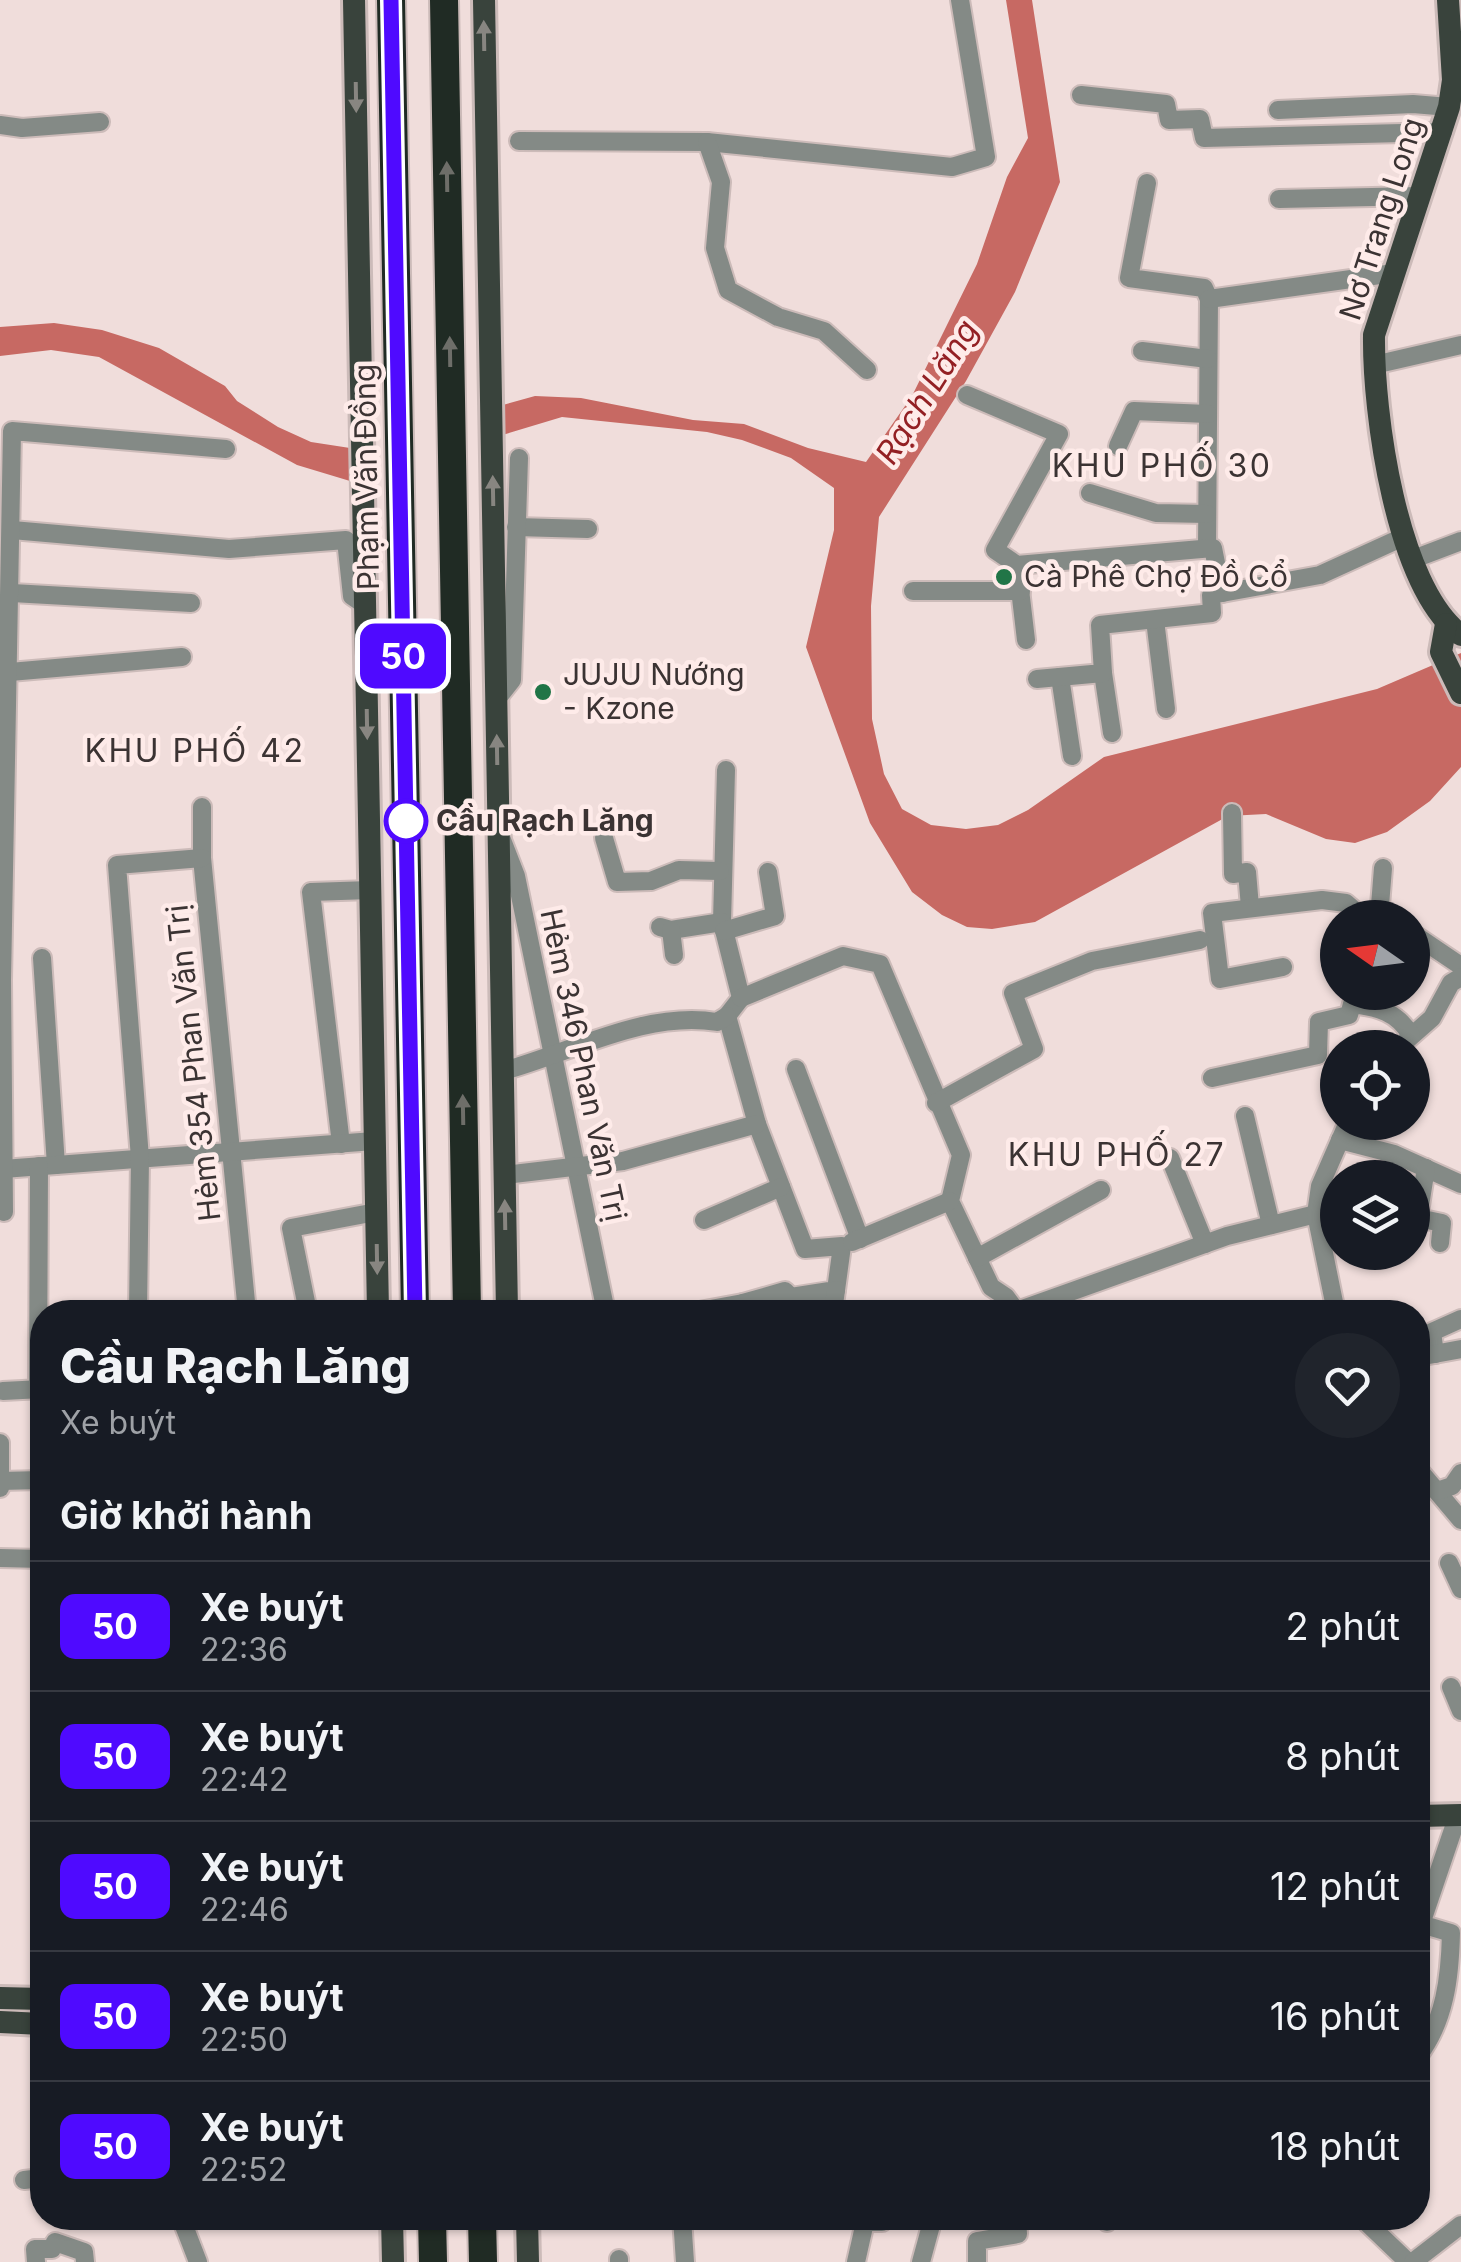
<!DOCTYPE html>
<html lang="vi">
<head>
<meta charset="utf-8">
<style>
	body { margin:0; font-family:Inter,sans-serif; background:#20242c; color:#f1f3f6; height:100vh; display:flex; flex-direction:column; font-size:38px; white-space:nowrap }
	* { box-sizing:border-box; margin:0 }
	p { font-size:32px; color:#9ea1a6 }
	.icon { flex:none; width:55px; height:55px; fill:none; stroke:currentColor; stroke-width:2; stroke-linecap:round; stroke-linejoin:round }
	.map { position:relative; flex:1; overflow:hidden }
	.panel { position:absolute; left:30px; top:1300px; width:1400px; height:930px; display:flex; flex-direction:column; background:#171b24; border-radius:40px; box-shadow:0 2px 8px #0004 }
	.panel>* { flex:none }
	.badge { padding:0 20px; border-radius:15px; font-size:35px; line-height:65px }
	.needle { width:65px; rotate:284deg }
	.controls { position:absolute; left:1320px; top:900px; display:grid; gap:20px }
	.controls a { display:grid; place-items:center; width:110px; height:110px; border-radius:50%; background:#171b24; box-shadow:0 2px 8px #0004; font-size:50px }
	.map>.badge { position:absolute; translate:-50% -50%; box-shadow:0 0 0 5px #fff }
	h2 { padding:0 30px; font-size:38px; line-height:90px }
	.round { display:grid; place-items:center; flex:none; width:105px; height:105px; border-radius:52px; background:#20242c }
	.summary { display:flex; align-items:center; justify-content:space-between; height:170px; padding:0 30px }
	h1 { font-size:48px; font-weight:800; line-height:75px }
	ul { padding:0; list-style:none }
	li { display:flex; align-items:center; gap:30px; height:130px; padding:0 30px; border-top:2px solid #363941 }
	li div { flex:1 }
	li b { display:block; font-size:38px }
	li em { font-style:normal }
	li .badge { min-width:110px; font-weight:700; text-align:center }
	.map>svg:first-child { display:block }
	.water { fill:#c76963 }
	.pier { fill:#f0dddb }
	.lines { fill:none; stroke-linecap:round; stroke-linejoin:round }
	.minor-casing { stroke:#ccbbb9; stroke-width:22 }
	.major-casing { stroke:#ccbbb9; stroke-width:28 }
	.highway-casing { stroke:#ccbbb9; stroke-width:32 }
	.minor { stroke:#848a86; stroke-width:18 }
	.major { stroke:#39433c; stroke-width:22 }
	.highway { stroke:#202b24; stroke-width:28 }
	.oneway { fill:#888681 }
	.oneway2 { fill:#6e6e69 }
	.line-casing { stroke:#fff; stroke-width:22 }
	.line { stroke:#4f0aff; stroke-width:15 }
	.poi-dot { fill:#217547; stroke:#feebe9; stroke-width:4 }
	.stop-dot { fill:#fff; stroke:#4f0aff; stroke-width:5 }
	.labels { text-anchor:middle; stroke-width:9; stroke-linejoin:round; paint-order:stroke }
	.street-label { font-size:30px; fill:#3b3333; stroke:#feebe9 }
	.poi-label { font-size:30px; fill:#3b3333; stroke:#feebe9; text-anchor:start }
	.stop-label { font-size:30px; font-weight:bold; fill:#3b3333; stroke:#feebe9; text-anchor:start }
	.water-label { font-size:32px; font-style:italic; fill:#932024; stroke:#feebe9 }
	.neighbourhood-label { font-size:32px; letter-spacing:2.5px; fill:#3b3333; stroke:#feebe9 }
</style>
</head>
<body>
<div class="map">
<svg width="1461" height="2262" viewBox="0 0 1461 2262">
	<rect width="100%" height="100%" fill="#f0dddb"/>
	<polygon class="water" points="1006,0 1032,0 1060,182 1015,292 966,381 879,517 871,606 872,719 884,774 902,809 931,825 966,829 998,825 1028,810 1104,757 1377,689 1461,653 1461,767 1430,801 1387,832 1355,843 1326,839 1266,814 1228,816 1035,922 992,929 967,927 942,915 912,892 870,823 806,647 834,530 834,488 791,458 742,440 707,432 562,417 350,481 297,465 99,357 51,350 0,356 0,327 54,323 102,330 159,348 225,386 237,401 278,427 311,442 350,448 535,396 581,398 693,420 744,424 808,448 866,462 912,396 977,264 1007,177 1028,138"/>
	<polygon class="pier" points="499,399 500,440 352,486 352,442"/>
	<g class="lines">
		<defs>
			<g id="minor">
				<polyline points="1081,95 1166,104 1169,120 1200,119 1204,138 1443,132"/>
				<polyline points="1278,110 1413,104 1449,107"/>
				<polyline points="0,125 22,128 100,122"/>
				<polyline points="519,141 707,142 952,167 986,157 960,0"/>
				<polyline points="707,142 721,182 715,248 728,290 778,317 824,331 867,370"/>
				<polyline points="1147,183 1129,278 1204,288 1209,299 1207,548"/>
				<polyline points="1279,199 1419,196"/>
				<polyline points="1209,299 1394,273"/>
				<polyline points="1142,351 1208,359"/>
				<polyline points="1374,365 1461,345"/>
				<polyline points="967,395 1059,434 995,550 1017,565 1213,548 1222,593"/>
				<polyline points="1118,446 1134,411 1208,414"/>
				<polyline points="1090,493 1156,513 1207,514"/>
				<polyline points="516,527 588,529"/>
				<polyline points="12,530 229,549 346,540 352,596 365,605"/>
				<polyline points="1411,560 1461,541"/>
				<polyline points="1019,581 1026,640"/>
				<polyline points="913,591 1021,591"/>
				<polyline points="12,593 191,603"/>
				<polyline points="1155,620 1166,709"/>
				<polyline points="10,672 182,657"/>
				<polyline points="1103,673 1112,733"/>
				<polyline points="1060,677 1072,756"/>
				<polyline points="1037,679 1103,673 1100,625 1212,613 1211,595 1320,575 1401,538"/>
				<polyline points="496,700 512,680 519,458"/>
				<polyline points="726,770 722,922 741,998 727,1016 757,1124 805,1249 842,1246 836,1290 791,1297 785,1291 743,1303 748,1312"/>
				<polyline points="202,807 202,858 247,1312"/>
				<polyline points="1232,813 1233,874 1247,872 1250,907"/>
				<polyline points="604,838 617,882 651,881 679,870 720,871"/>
				<polyline points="502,840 516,876 606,1312"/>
				<polyline points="1379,918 1383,868"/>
				<polyline points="660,927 671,930 722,922"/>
				<polyline points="671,930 674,955"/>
				<polyline points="724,931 775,916 768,872"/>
				<polyline points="1412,933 1461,966"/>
				<polyline points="42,958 56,1165"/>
				<polyline points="1283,967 1220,979 1212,913 1322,900 1346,903 1363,918"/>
				<polyline points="741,998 843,956 880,964 961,1155 950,1201 991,1287 1006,1297 1017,1312"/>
				<polyline points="1398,1048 1432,1018 1451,983 1461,977"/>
				<polyline points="796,1069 860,1239"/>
				<path d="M503,1071C570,1053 646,1010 717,1022L727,1016"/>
				<path d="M1212,1078L1318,1055L1319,1022L1349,1015L1352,1004C1378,1007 1397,1012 1411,1035"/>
				<polyline points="936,1103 1034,1049 1013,993 1092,961 1200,940"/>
				<polyline points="1245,1116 1271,1225"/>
				<polyline points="1340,1140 1394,1154 1461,1184"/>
				<polyline points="341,1144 311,892 370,890"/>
				<polyline points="1170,1158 1205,1244"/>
				<polyline points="1426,1168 1418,1218 1442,1223 1440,1243"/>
				<polyline points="3,1169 374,1141"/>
				<polyline points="505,1175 623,1161 757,1124"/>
				<polyline points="4,1212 2,980 12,431 226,449"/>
				<polyline points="704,1220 781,1187"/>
				<polyline points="852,1242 950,1201"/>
				<polyline points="977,1258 1101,1190"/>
				<polyline points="1017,1311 1227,1236 1316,1214"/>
				<polyline points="138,1312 140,1158 117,865 202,858"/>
				<polyline points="308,1312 291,1228 376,1212"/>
				<polyline points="694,1312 743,1303"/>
				<polyline points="833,1312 836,1290"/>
				<polyline points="1336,1312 1316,1214 1320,1186 1348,1122"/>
				<polyline points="1435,1354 1432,1332 1461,1319"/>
				<polyline points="1418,1357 1461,1349"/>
				<polyline points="38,1389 39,1166"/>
				<polyline points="3,1391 42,1389"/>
				<polyline points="1418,1469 1461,1520"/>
				<polyline points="0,1481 42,1480"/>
				<polyline points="0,1488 0,1443"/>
				<polyline points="1437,1491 1452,1486 1461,1473"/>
				<polyline points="0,1558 42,1559"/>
				<polyline points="1449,1563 1461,1589"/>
				<polyline points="1451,1687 1461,1711"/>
				<path d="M1418,2056C1445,2021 1450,1977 1451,1933L1421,1924L1458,1815"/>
				<polyline points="24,2180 42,2178"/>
				<polyline points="181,2218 198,2262"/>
				<polyline points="682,2218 685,2262"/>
				<polyline points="1107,2218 1107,2222"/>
				<polyline points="1362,2218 1408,2262"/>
				<polyline points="36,2262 35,2249 52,2249 55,2242 84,2252 85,2262"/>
				<polyline points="619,2262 619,2259"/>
				<polyline points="856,2262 865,2222 882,2222 883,2218"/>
				<polyline points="921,2262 933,2218"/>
				<polyline points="977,2262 977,2241 1018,2234 1017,2218"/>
				<polyline points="1413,2262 1461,2225"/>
			</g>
			<g id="major">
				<polyline points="354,0 378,1312"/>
				<polyline points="484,0 507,1312"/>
				<path d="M1448,0L1453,80L1449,107L1374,335C1373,412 1396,587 1461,635"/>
				<polyline points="1446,624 1441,652 1461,693"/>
				<polyline points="1418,1816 1461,1815"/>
				<polyline points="0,1998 42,1999"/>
				<polyline points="0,2022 42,2024"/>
				<polyline points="392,2218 393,2262"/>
				<polyline points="527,2218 528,2262"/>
			</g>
			<g id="highway">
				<polyline points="391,0 415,1312"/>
				<polyline points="444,0 467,1312"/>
				<polyline points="432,2218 433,2262"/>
				<polyline points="482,2218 483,2262"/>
			</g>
		</defs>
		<use href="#minor" class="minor-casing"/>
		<use href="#major" class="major-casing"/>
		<use href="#highway" class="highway-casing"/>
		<use href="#minor" class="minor"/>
		<use href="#major" class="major"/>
		<use href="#highway" class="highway"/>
	</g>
	<defs><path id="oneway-solid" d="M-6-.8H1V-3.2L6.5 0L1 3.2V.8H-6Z" transform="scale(2.5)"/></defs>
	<g class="oneway">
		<use href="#oneway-solid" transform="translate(484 36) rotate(-91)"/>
		<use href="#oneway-solid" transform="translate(356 97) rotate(89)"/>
		<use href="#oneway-solid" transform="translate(493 491) rotate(-91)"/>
		<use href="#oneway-solid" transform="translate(367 724) rotate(89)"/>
		<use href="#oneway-solid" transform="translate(497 750) rotate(-91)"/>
		<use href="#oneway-solid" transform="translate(505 1215) rotate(-91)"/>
		<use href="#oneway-solid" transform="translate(377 1259) rotate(89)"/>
	</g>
	<g class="oneway2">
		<use href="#oneway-solid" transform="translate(447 177) rotate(-91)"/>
		<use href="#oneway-solid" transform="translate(450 352) rotate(-91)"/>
		<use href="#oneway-solid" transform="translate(463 1110) rotate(-91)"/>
	</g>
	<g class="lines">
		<defs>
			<polyline id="line" points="391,0 415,1312"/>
		</defs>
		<use href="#line" class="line-casing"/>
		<use href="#line" class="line"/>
	</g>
	<g class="poi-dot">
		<circle cx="1004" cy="577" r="10"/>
		<circle cx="543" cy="692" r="10"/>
	</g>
	<circle class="stop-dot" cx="406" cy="821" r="20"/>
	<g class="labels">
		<g class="street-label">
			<text transform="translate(1382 219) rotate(-72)" y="10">Nơ Trang Long</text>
			<text transform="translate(367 477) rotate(-91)" y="10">Phạm Văn Đồng</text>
			<text transform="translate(194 1063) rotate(-96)" y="10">Hẻm 354 Phan Văn Trị</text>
			<text transform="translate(583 1065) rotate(78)" y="10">Hẻm 346 Phan Văn Trị</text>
		</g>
		<g class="poi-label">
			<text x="1024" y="587">Cà Phê Chợ Đồ Cổ</text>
			<text x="563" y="685">JUJU Nướng<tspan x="563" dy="34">- Kzone</tspan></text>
		</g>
		<g class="stop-label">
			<text x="436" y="831">Cầu Rạch Lăng</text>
		</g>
		<g class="water-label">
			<text transform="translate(927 392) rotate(-58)" y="11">Rạch Lăng</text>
		</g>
		<g class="neighbourhood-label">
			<text x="1162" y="477">KHU PHỐ 30</text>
			<text x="195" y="762">KHU PHỐ 42</text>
			<text x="1117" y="1166">KHU PHỐ 27</text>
		</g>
	</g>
</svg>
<div class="controls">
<a><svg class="needle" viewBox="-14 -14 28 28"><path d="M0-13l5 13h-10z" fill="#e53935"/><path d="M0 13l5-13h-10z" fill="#9ea1a6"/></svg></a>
<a><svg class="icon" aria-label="locate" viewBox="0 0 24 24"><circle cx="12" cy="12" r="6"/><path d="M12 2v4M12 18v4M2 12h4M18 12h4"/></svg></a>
<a><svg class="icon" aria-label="layers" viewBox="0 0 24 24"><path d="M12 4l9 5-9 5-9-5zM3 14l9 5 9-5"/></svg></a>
</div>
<b class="badge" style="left:403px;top:656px;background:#4f0aff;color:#fff">50</b>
<section class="panel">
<div class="summary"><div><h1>Cầu Rạch Lăng</h1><p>Xe buýt</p></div><a class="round"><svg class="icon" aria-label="heart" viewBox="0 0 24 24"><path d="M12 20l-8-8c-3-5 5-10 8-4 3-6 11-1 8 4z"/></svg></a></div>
<h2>Giờ khởi hành</h2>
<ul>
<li><span class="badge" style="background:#4f0aff;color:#fff">50</span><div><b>Xe buýt</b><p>22:36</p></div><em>2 phút</em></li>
<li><span class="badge" style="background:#4f0aff;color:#fff">50</span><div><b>Xe buýt</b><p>22:42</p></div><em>8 phút</em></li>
<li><span class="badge" style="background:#4f0aff;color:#fff">50</span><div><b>Xe buýt</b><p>22:46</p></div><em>12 phút</em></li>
<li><span class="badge" style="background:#4f0aff;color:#fff">50</span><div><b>Xe buýt</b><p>22:50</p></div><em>16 phút</em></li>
<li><span class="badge" style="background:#4f0aff;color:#fff">50</span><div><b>Xe buýt</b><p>22:52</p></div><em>18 phút</em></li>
</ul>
</section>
</div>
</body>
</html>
